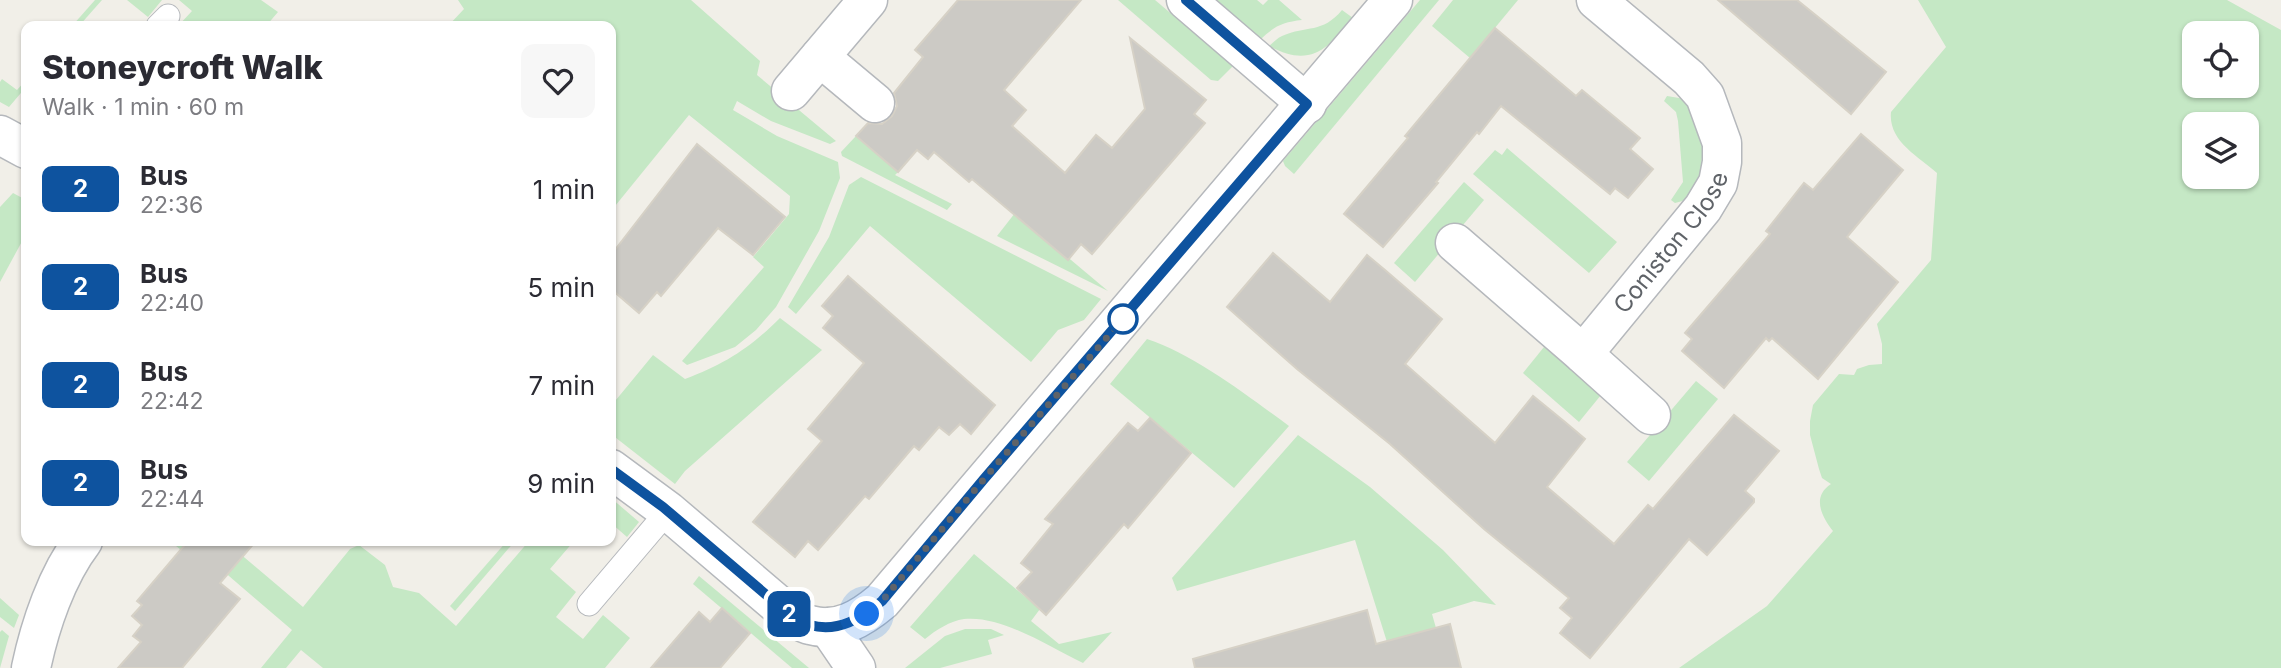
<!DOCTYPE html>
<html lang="en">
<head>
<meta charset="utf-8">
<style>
	body { margin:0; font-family:Inter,sans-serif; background:#f7f7f7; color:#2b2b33; height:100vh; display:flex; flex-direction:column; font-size:26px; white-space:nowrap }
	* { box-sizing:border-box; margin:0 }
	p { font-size:23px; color:#7c7c81 }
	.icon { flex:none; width:38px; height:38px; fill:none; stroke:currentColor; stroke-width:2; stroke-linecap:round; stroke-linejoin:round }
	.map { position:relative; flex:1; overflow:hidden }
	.panel { position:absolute; left:21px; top:21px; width:595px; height:525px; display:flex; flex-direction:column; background:#fff; border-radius:14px; box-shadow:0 2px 5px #0004 }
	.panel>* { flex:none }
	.badge { padding:0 14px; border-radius:10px; font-size:24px; line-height:46px }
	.fabs { position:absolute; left:2182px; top:21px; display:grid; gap:14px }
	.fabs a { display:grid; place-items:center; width:77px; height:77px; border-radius:14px; background:#fff; box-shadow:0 2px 5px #0004; font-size:35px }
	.you { position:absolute; width:35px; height:35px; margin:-18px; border:5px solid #fff; border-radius:50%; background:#1a73e8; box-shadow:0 0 0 10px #1a73e833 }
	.map>.badge { position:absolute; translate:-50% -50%; box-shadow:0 0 0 4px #fff }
	.round { display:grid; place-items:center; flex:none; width:74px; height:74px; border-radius:14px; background:#f7f7f7 }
	.summary { display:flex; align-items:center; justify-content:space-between; height:119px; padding:0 21px }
	h1 { font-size:33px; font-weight:800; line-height:52px }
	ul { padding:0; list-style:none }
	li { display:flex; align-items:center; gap:21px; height:98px; padding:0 21px }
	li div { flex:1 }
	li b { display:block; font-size:26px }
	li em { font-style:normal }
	li .badge { min-width:77px; font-weight:700; text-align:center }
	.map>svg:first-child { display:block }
	.green { fill:#c5e8c5; fill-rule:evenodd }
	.building { fill:#cccac5; stroke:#d6d1c6; stroke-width:2 }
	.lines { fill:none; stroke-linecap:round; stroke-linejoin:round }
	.service-casing { stroke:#b5b8bc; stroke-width:25 }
	.minor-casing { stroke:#b5b8bc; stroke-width:41 }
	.tertiary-casing { stroke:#b5b8bc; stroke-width:41 }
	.service { stroke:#fff; stroke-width:23 }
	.minor { stroke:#fff; stroke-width:38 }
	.tertiary { stroke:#fff; stroke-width:38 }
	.line-casing { stroke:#fff; stroke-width:16 }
	.line { stroke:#0e539f; stroke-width:10 }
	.walk { stroke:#5f6368; stroke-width:7; stroke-dasharray:0 12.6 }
	.stop-dot { fill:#fff; stroke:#0e539f; stroke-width:3.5 }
	.labels { text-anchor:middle; stroke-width:7; stroke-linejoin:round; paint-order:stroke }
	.street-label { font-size:24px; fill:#5f6368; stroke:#fff }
</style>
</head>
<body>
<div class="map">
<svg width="2281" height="668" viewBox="0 0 2281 668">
	<rect width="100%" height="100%" fill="#f1efe8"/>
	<g class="green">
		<polygon points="95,0 102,0 79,26 72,26"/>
		<polygon points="127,0 162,0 148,17"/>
		<polygon points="179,0 261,0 278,12 266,26 178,26 192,11"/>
		<polygon points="458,0 691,0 760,61 757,75 836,141 830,144 771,121 737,101 733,110 777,136 838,162 840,178 819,231 776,307 756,330 735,347 687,365 682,361 764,267 753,257 789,214 790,196 689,115 611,211 611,26 448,26 464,9"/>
		<polygon points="1118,0 1155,0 1233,66 1218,81 1211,80"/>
		<path d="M1212,0H1257L1263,5L1268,0H1279L1302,20C1283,22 1274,26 1260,40Z"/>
		<polygon points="1420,0 1439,0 1294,174 1285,166 1283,161"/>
		<polygon points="1453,0 1518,0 1470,58 1432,26"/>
		<path d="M1918,0H2227L2281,30V668H1679L1767,606L1833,531C1822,517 1811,497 1831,484L1822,478L1819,469L1810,435V421L1813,405L1839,374L1854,375L1857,369L1869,365L1882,364V344L1877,324L1931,260L1937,173C1918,156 1888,141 1891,112L1946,47ZM2194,33H2247V86H2194ZM2194,124H2247V177H2194Z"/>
		<path d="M1342,10L1353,18C1327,50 1310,68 1269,46C1273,43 1277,38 1282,36C1307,25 1322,34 1342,10Z"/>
		<polygon points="2,79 17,90 26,80 26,87 9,107 0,102 0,82"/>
		<path d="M1667,96L1685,99C1706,130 1708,166 1690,199L1675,203L1671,200L1683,182L1678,121L1676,112L1664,101Z"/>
		<polygon points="856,136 898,172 895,175 952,204 947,210 842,156 841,152"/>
		<polygon points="1507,148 1617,242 1589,273 1473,174 1495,150 1502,155"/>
		<polygon points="861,177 1101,299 1084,320 1058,330 1031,362 870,226 796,314 788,307 829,237 849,185"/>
		<polygon points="1464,182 1484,200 1415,282 1394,263"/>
		<polygon points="13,193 26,200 26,234 0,282 0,207"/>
		<polygon points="1015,213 1108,291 997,236"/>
		<path d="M780,318L822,350L685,471L675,484L611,434V406L653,355L685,379C725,364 750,348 780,318Z"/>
		<path d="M1147,339C1195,355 1248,396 1289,426L1234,488L1110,384Z"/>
		<polygon points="1544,347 1601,395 1579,422 1523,373"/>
		<polygon points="1696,381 1718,399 1649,481 1627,462"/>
		<polygon points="1298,435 1370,487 1443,550 1496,605 1474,601 1432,614 1436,628 1387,642 1355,540 1177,591 1172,578"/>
		<polygon points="611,498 639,522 627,537 611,523"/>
		<polygon points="170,541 225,541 303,607 350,549 359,545 385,565 393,587 419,593 456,626 529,541 574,541 550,569 576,592 556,617 583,639 603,615 630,638 605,668 323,668 301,650 286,668 261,668 292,630 222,570 215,578"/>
		<polygon points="507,541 515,541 455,611 450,606"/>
		<path d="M974,554L1040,609L1031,621L1059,644L1112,632L1083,663C1049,647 1002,615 964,619C950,621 936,630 925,639L910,627Z"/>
		<polygon points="699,576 809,668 792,668 693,584"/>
		<polygon points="0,598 19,615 14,628 0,617"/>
		<polygon points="965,629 991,629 1004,635 988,640 992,654 940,668 905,668 945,636"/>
		<polygon points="2,630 9,636 0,668 0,632"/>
	</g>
	<g class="building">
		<polygon points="958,0 1081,0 1004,90 1026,110 1012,126 1065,173 1096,135 1112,148 1145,109 1130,38 1206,100 1194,114 1205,123 1092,254 1081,244 1068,260 972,179 969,182 934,152 928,159 917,150 898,172 856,136 868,123 882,124 892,116 897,106 894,93 923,57 915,50"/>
		<polygon points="1718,0 1797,0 1886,72 1851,114"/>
		<polygon points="1495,28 1576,96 1582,90 1640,138 1630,149 1653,169 1628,198 1615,188 1610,194 1501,106 1479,134 1477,132 1436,182 1438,183 1383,247 1344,214 1408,138 1405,136"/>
		<polygon points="1861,134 1903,170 1847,237 1898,282 1818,379 1772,338 1769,341 1766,338 1724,388 1682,351 1692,339 1685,333 1770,234 1766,231 1804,183 1813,190"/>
		<polygon points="697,144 785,217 753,255 718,228 661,296 657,292 639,313 611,289 611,255"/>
		<polygon points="1273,253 1330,302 1367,255 1385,270 1442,319 1405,364 1495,443 1533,396 1565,422 1585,439 1547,487 1614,544 1648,505 1653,509 1734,415 1779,451 1745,491 1754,499 1754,502 1707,555 1689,539 1590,658 1560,633 1572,618 1560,608 1569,598 1484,529 1390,444 1297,369 1227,307"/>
		<polygon points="848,276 995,405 971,434 960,424 949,435 939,427 919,450 914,446 869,499 865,496 818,550 808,541 795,557 753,522 822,441 808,429 864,363 823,328 833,316 822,306"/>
		<polygon points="1150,418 1191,453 1128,528 1124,524 1046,615 1017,588 1032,572 1021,563 1053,524 1045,519 1128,423 1138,431"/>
		<polygon points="188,541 256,541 220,583 240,599 182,668 118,668 141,642 133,636 142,625 132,616 142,605 137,601"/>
		<polygon points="722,608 750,633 720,668 651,668 699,612 710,622"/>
		<polygon points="1367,610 1376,644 1450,624 1461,668 1195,668 1193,659"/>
	</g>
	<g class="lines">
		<defs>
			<g id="service">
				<polyline points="158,26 168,16"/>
				<polyline points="589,604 668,511"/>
			</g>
			<g id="minor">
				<polyline points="820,57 875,103"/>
				<polyline points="791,91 868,0"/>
				<polyline points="0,135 26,149"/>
				<path id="s1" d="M1455,243L1583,354L1703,208L1718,183L1722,162V143L1705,96L1689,78L1596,0"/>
				<polyline points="1583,354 1651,415"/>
				<path d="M611,469L668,511L790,615C796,618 804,624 810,625C838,633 862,618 882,601L1393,0"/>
				<polyline points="828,627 856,668"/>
				<path d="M31,668C40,625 57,575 83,541"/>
			</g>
			<polyline id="tertiary" points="1186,0 1307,104"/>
		</defs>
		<use href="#service" class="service-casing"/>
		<use href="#minor" class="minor-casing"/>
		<use href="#tertiary" class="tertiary-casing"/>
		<use href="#service" class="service"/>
		<use href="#minor" class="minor"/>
		<use href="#tertiary" class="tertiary"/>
	</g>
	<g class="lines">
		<defs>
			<path id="line" d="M611,469L663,507L790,615C796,618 804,623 810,625C838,633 862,618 882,601L984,479L1307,104L1186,0"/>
		</defs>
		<use href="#line" class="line-casing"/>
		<use href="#line" class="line"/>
		<polyline class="walk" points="867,614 882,601 984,479 1123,319"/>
	</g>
	<circle class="stop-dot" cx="1123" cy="319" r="14"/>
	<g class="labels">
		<g class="street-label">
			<text dy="8" stroke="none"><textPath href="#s1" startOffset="312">Coniston Close</textPath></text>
		</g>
	</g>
</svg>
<div class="fabs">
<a><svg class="icon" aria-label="locate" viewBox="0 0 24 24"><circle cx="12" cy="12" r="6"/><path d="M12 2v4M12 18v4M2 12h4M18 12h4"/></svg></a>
<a><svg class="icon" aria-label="layers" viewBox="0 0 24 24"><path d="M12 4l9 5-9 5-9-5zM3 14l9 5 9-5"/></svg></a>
</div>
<div class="you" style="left:867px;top:614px"></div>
<b class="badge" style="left:789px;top:614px;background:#0e539f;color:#fff">2</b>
<section class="panel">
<div class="summary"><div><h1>Stoneycroft Walk</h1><p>Walk · 1 min · 60 m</p></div><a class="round"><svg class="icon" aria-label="heart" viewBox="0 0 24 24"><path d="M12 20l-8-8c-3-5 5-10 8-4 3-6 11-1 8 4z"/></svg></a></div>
<ul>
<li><span class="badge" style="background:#0e539f;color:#fff">2</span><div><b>Bus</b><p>22:36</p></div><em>1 min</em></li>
<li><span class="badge" style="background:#0e539f;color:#fff">2</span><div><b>Bus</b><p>22:40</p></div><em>5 min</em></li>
<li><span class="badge" style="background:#0e539f;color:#fff">2</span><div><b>Bus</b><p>22:42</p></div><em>7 min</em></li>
<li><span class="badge" style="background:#0e539f;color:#fff">2</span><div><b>Bus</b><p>22:44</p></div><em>9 min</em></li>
</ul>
</section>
</div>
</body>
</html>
